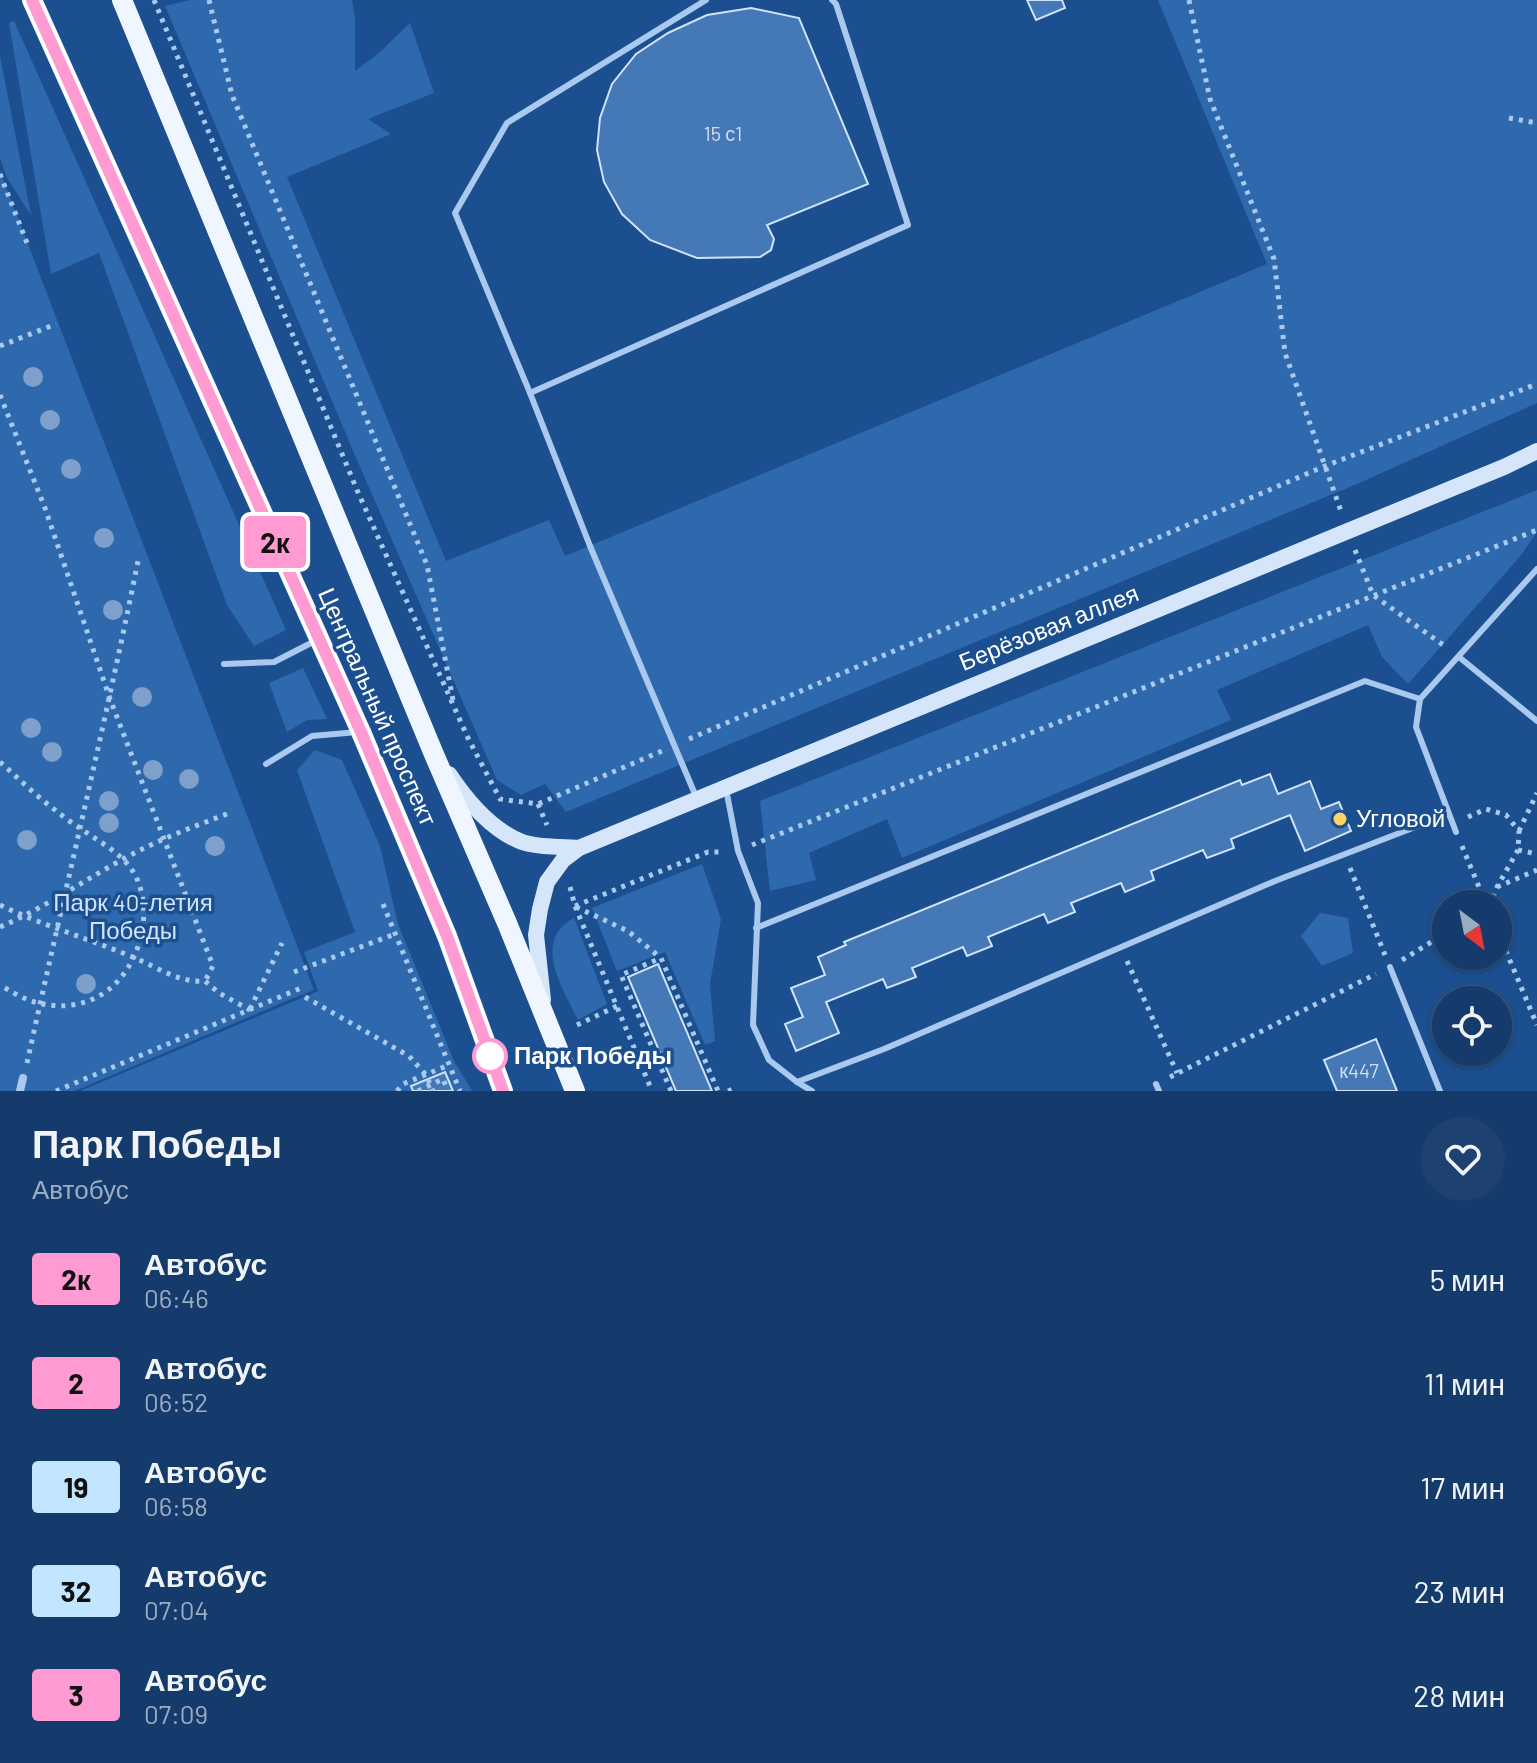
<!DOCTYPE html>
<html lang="ru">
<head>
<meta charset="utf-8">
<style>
	body { margin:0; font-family:Barlow,sans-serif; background:#1d4271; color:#f1f3f6; height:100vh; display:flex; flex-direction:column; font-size:30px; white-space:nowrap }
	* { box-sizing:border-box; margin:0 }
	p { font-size:26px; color:#9dadc1 }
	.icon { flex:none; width:44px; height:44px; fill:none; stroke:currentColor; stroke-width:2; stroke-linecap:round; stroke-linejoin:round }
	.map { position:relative; height:1091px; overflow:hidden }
	.panel { display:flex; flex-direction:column; background:#143b6b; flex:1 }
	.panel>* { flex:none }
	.badge { padding:0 16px; border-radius:6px; font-size:28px; line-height:52px }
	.needle { width:52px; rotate:148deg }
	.controls { position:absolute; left:1432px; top:890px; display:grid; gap:16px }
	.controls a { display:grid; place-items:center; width:80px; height:80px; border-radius:50%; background:#143b6b; box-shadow:0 2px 6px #0004,0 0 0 2px #33557e; font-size:40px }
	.map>.badge { position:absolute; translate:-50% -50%; box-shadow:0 0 0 4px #fff }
	.round { display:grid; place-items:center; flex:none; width:84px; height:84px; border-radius:42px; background:#1d4271 }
	.head { display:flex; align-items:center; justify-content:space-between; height:136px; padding:0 32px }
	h1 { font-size:38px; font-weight:700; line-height:60px }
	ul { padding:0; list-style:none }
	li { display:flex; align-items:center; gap:24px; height:104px; padding:0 32px }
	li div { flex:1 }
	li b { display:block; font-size:30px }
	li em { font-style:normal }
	li .badge { min-width:88px; font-weight:700; text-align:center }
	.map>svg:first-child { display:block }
	.green { fill:#2e69ad }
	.building { fill:#4478b7; stroke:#cfe3fa; stroke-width:2 }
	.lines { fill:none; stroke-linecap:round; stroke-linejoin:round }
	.path { stroke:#a9c9ee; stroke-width:5; stroke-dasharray:4 6; stroke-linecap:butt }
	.lane { stroke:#a9c9ee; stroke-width:6 }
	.street { stroke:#a9c9ee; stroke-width:8 }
	.secondary { stroke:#d6e6fa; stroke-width:16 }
	.primary { stroke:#f0f6ff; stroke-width:20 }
	.tree { fill:#7ea0ca }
	.line-casing { stroke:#fff; stroke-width:18 }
	.line { stroke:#ff9ad2; stroke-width:12 }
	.poi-dot { fill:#ffd166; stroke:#1b4f8f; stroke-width:3 }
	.stop-dot { fill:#fff; stroke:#ff9ad2; stroke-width:4 }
	.labels { text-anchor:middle; stroke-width:7; stroke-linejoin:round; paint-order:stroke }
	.number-label { font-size:20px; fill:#d0dded }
	.street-label { font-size:24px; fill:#fff; stroke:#1b4f8f }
	.poi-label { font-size:24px; fill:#fff; stroke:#1b4f8f; text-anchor:start }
	.park-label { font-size:24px; fill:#cfe3fa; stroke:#1b4f8f }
	.stop-label { font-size:24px; font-weight:bold; fill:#fff; stroke:#1b4f8f; text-anchor:start }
</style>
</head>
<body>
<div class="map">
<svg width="1537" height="1091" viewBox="0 0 1537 1091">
	<rect width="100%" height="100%" fill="#1b4f8f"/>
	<g class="green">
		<polygon points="190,0 352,0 355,19 355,71 379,53 410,23 434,93 368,119 391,134 287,177 446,561 549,520 565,556 1267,264 1158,0 1537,0 1537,403 1357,484 566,812 545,784 521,795 497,780 357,460 165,6"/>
		<polygon points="14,21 286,630 254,646 227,605 99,253 51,274 9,23"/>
		<polygon points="0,56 31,215 7,178 0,158"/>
		<polygon points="0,171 314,990 304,994 305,997 318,991 304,952 355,932 297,770 315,750 342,760 380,846 398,924 454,1061 472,1091 80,1091 304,997 303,994 75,1091 0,1091"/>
		<polygon points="1537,490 1537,532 1522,554 1408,684 1382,657 1368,625 1217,690 1231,720 902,858 887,819 809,853 816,880 770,891 760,801"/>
		<polygon points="303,668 327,719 307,720 287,732 269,683"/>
		<polygon points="702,864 721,919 710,984 715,1041 705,1045 665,952 617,971 592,908"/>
		<polygon points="1320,913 1348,918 1353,953 1322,966 1301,936"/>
		<path d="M574,918L607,1004L578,1020C563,989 531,941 574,918Z"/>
	</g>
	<g class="building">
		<polygon points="1027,0 1062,0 1065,8 1036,20"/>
		<polygon points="751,8 799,18 868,184 767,225 774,239 771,250 760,257 697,258 650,240 622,214 604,182 597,150 600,118 612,84 636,54 668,33 707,15"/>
		<polygon points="1270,774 1278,794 1310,781 1321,809 1339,802 1351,831 1305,851 1290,815 1231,839 1234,848 1207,858 1203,850 1151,871 1154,880 1125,892 1121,883 1071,903 1075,912 1048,923 1044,914 988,937 992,946 967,956 963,947 912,968 916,977 887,988 883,979 826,1002 839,1033 796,1051 785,1024 803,1017 791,988 825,975 818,957 846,945 844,942 1240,780 1242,785"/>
		<polygon points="658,964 712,1091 676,1091 628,977"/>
		<polygon points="1376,1039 1397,1091 1337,1091 1324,1060"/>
		<polygon points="445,1072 453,1091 413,1091 411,1086"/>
	</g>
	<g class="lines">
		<g class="path">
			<polyline points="154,0 357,490 468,738 500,799 538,804 662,751"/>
			<polyline points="209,0 232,95 427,565 453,700"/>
			<polyline points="1189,0 1210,99 1274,259 1285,353 1342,514"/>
			<polyline points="1509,118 1537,123"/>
			<polyline points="0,174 27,243"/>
			<polyline points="0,346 56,324"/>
			<polyline points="0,395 45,508 110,699 213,966 205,981"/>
			<polyline points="1355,550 1373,595 1446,647"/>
			<polyline points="689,739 1325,466 1537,384"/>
			<path d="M0,762C17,777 33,793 50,806C60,814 70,822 80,828C99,842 123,853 135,875C145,893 146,921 140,940C127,987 88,1015 38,1003C25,1000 12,992 0,985"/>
			<polyline points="538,804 547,825"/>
			<polyline points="1468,817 1486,809 1506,815 1519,831 1518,850 1497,887 1490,904"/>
			<polyline points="1519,831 1537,793"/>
			<polyline points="752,845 1537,530"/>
			<polyline points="1462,846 1486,904"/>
			<polyline points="1518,850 1537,854"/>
			<polyline points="1350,868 1385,955"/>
			<polyline points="570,887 575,906 652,1091"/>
			<polyline points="1497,887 1537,870"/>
			<polyline points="383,904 460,1091"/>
			<path d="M0,905C44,926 90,939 135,958C159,968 179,983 205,981L219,993L250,1010"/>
			<polyline points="575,906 708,852 723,852"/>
			<polyline points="576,907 628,931 661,958"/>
			<path d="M0,927C44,908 83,881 125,858C158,840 192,827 227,814"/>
			<polyline points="1498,932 1537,1025"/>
			<polyline points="1402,960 1446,933"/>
			<polyline points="1127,961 1177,1073"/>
			<polyline points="294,972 395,934"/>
			<polyline points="305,997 409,1056 426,1075 433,1091"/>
			<polyline points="250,1009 282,943"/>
			<polyline points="577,1025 617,1006"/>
			<path d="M27,1063C64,894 105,726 139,556"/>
			<polyline points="1170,1077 1376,974"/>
			<polyline points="56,1091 301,988"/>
			<polyline points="397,1091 403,1084 449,1065"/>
			<polyline points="418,1091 443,1079 448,1091"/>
			<polyline points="671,1091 621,975 661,958 718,1091"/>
			<polyline points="728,1091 733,1089"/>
		</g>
		<g class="lane">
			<polyline points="530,393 908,225 836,4 832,0"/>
			<polyline points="1459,657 1537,721"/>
			<polyline points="224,664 274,662 315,641"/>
			<polyline points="266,764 312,736 358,732"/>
			<polyline points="726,789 738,851 758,903 753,1025 769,1060 797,1082 812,1091"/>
			<polyline points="697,799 590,546 530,393 455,213 507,123 706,0"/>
			<polyline points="1456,832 1416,727 1420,699 1537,569"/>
			<polyline points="756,928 1365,681 1420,699"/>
			<polyline points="1390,967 1440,1091"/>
			<polyline points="797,1082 884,1049 1275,881 1449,814"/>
			<polyline points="1156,1084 1159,1091"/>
		</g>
		<polyline class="street" points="20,1091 23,1078"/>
		<g class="secondary">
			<path d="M449,774C467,801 491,830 522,842C539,848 561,846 579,848"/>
			<polyline points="543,1000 536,935 540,909 547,882 563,860 579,848 1348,531 1504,467 1537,451"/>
		</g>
		<g class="primary">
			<polyline points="32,0 361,732 447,936 503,1091"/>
			<polyline points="122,0 433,752 507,923 575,1091"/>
		</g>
	</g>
	<g class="tree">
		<circle cx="33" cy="377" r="10"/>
		<circle cx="50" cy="420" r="10"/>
		<circle cx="71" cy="469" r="10"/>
		<circle cx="104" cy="538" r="10"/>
		<circle cx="113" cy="610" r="10"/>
		<circle cx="142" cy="697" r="10"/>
		<circle cx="31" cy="728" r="10"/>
		<circle cx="52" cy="752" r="10"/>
		<circle cx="153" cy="770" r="10"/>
		<circle cx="189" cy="779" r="10"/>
		<circle cx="109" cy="801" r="10"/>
		<circle cx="109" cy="823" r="10"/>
		<circle cx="27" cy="840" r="10"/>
		<circle cx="215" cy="846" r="10"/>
		<circle cx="86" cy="984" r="10"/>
	</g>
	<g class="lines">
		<defs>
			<polyline id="line" points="32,0 361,732 447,936 503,1091"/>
		</defs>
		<use href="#line" class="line-casing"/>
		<use href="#line" class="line"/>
	</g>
	<circle class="poi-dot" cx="1340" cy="819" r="8"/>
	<circle class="stop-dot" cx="490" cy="1056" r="16"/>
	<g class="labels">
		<g class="number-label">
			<text x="723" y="141">15 с1</text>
			<text x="1359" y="1078">к447</text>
		</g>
		<g class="street-label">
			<text transform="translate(1049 628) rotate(-22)" y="8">Берёзовая аллея</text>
			<text transform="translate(377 707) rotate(66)" y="8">Центральный проспект</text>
		</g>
		<g class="poi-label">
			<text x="1356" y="827">Угловой</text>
		</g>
		<g class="park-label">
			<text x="133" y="911">Парк 40-летия<tspan x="133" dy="28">Победы</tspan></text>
		</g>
		<g class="stop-label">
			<text x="514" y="1064">Парк Победы</text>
		</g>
	</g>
</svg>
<div class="controls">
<a><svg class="needle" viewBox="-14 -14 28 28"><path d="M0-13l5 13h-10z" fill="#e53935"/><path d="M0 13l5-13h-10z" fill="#9dadc1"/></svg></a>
<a><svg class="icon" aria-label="locate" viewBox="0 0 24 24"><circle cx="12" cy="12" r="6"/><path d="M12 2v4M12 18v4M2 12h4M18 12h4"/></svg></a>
</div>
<b class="badge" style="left:275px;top:542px;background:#ff9ad2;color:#111">2к</b>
</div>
<section class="panel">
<div class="head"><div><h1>Парк Победы</h1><p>Автобус</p></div><a class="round"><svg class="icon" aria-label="heart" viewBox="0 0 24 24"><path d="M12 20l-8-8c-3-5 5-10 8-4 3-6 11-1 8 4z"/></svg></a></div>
<ul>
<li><span class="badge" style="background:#ff9ad2;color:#111">2к</span><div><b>Автобус</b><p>06:46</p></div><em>5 мин</em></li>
<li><span class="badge" style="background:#ff9ad2;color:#111">2</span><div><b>Автобус</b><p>06:52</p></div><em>11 мин</em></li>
<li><span class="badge" style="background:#c2e6ff;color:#111">19</span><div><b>Автобус</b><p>06:58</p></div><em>17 мин</em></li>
<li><span class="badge" style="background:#c2e6ff;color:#111">32</span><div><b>Автобус</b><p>07:04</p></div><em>23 мин</em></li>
<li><span class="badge" style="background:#ff9ad2;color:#111">3</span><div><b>Автобус</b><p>07:09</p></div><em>28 мин</em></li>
</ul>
</section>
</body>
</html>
